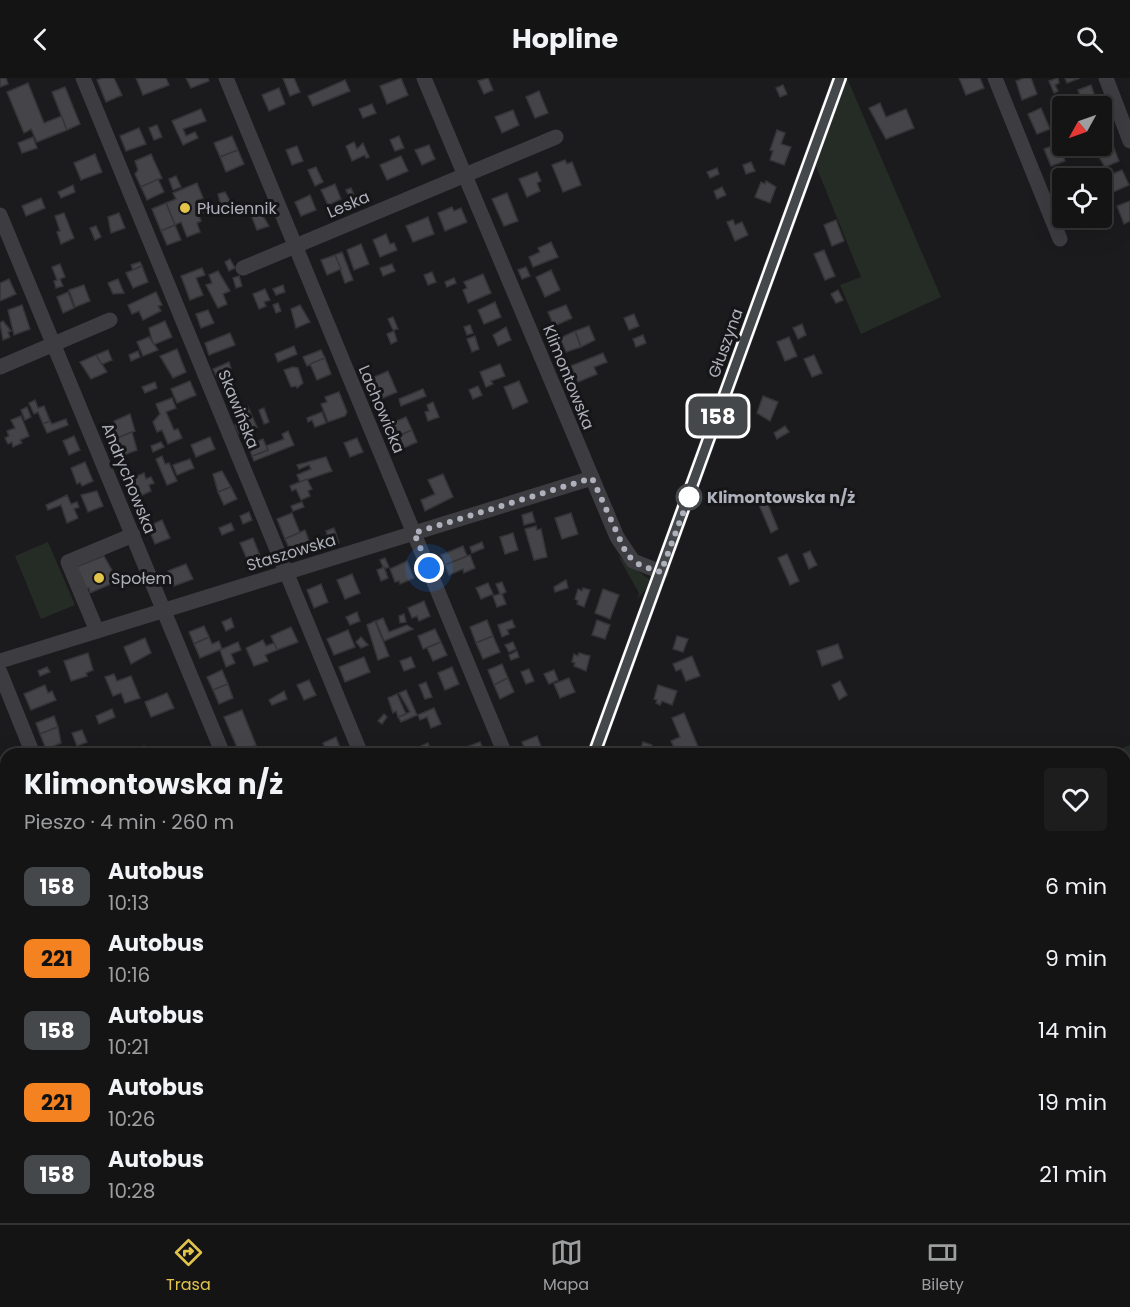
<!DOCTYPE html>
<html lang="pl">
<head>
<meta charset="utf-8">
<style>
	body { margin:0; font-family:Poppins,sans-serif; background:#1d1d1e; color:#f1f3f6; height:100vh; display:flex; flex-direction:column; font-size:22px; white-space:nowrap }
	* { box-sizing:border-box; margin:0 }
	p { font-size:20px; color:#9d9ea0 }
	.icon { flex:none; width:33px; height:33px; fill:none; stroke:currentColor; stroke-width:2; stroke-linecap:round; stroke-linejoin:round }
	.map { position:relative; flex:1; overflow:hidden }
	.side { position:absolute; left:0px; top:670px; width:1131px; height:476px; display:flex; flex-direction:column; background:#141415; border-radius:18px 18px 0 0; box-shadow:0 6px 24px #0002,0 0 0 2px #333334 }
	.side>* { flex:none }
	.badge { padding:0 12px; border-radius:9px; font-size:21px; line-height:39px }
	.needle { width:39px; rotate:230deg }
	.controls { position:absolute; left:1052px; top:18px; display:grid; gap:12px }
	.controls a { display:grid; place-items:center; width:60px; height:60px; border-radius:6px; background:#141415; box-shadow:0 6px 24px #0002,0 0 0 2px #333334; font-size:30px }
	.you { position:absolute; width:30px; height:30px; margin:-15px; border:4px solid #fff; border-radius:50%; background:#1a73e8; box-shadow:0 0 0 9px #1a73e833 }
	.map>.badge { position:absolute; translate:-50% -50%; box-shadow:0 0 0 3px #fff }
	.round { display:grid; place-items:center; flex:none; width:63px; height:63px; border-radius:6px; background:#1d1d1e }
	.headline { display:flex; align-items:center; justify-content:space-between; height:102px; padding:0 24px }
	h1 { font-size:28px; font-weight:700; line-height:45px }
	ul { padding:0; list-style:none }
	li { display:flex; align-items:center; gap:18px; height:72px; padding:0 24px }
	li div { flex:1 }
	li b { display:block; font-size:22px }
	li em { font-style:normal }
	li .badge { min-width:66px; font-weight:700; text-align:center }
	header { display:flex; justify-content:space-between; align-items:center; height:78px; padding:0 24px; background:#141415; font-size:27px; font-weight:700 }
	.menu { display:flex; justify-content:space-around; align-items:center; height:84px; border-top:2px solid #333334; background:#141415; font-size:16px; color:#9d9ea0 }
	.menu a { display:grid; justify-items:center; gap:3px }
	.menu .selected { color:#e3c44b }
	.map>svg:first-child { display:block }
	.green { fill:#252c26 }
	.building { fill:#454549; stroke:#353538; stroke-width:1.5 }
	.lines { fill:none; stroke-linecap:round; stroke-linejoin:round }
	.minor { stroke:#3c3c41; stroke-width:15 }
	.line-casing { stroke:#fff; stroke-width:14 }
	.line { stroke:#45484a; stroke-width:9 }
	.walk { stroke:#aeb0bb; stroke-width:6; stroke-dasharray:0 10.8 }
	.poi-dot { fill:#e3c44b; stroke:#161517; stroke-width:2 }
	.stop-dot { fill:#fff; stroke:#45484a; stroke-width:3 }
	.labels { text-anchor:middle; stroke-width:6; stroke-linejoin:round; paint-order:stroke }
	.street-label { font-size:16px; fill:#aeb0bb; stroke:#161517 }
	.poi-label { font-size:16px; fill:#aeb0bb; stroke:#161517; text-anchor:start }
	.stop-label { font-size:16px; font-weight:bold; fill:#aeb0bb; stroke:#161517; text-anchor:start }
</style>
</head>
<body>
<header><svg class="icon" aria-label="back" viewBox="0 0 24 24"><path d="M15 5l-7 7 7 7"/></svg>Hopline<svg class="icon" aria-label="search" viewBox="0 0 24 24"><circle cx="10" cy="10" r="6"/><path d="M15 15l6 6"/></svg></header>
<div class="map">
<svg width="1130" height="1145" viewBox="0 0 1130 1145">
	<rect width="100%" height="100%" fill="#1b1a1c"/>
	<g class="green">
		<polygon points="847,0 941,219 861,256 840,207 861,199 816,88"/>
		<polygon points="48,464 75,527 41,541 15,478"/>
		<polygon points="618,478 650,502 650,507 637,521 639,515"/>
		<polygon points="1130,667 1130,744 1125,729 1125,676 1107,676"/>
		<polygon points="1125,799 1130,800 1130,832 1125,832"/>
	</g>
	<g class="building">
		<polygon points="0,0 6,0 8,6 0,9"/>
		<polygon points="102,0 114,0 122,17 106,24 97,2"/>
		<polygon points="136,0 166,0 169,7 143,17"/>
		<polygon points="186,0 208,0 209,3 191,10"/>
		<polygon points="283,0 294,0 300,14 290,18"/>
		<polygon points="401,0 408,17 387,26 380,8"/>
		<polygon points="488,0 493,12 484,16 478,3"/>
		<polygon points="959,0 980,0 984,10 966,17"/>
		<polygon points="1024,0 1031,0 1037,16 1022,22 1016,3"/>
		<polygon points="1058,0 1059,5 1055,7 1058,13 1054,15 1049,3"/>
		<polygon points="1065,0 1080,0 1067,5"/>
		<polygon points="345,2 350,13 313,28 308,18"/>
		<polygon points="28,5 44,45 62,38 67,52 37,64 31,51 24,55 7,14"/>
		<polygon points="783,7 787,16 780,19 776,10"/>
		<polygon points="1091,7 1098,27 1084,28 1078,12"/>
		<polygon points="65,9 80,46 67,52 52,14"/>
		<polygon points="279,10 285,26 269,33 262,17"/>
		<polygon points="539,13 548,35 535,40 526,19"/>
		<polygon points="880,25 886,39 906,31 914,50 886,61 869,30"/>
		<polygon points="372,26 376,35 363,40 359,31"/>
		<polygon points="1041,30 1050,51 1037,56 1028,36"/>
		<polygon points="201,31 206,43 183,51 186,58 195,54 198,60 183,67 172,43"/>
		<polygon points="513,32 519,47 502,55 495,39"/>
		<polygon points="1103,36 1110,54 1101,58 1101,37"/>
		<polygon points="157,47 162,59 154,62 149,50"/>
		<polygon points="139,50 146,66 126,73 120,58"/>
		<polygon points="777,52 785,55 781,66 791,69 784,87 770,82 773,73 770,72"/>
		<polygon points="232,58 238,72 220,79 214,65"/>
		<polygon points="399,58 404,70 395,73 390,62"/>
		<polygon points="33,59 37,70 22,75 18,65"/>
		<polygon points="354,64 357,71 363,65 369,79 366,80 365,77 352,83 346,68"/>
		<polygon points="1112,65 1119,83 1105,89 1094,71"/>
		<polygon points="1058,66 1065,83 1051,88 1044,71"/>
		<polygon points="429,67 435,81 422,87 415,72"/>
		<polygon points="297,68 303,83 292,87 286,72"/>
		<polygon points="238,72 244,86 226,94 220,79"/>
		<polygon points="95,76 102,94 81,102 74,85"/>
		<polygon points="151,76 162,100 141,109 135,96 138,92 135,83"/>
		<polygon points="401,78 408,93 387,102 380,87"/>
		<polygon points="565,82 567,86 572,84 581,107 563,114 552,87"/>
		<polygon points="751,84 755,93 746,96 743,87"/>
		<polygon points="316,89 323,104 315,108 308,92"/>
		<polygon points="717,90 719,96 710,100 707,94"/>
		<polygon points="1122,92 1129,107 1109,116 1102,100"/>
		<polygon points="537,94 541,103 537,105 540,113 527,119 519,101"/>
		<polygon points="176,98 181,109 173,112 169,101"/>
		<polygon points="158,101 164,114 147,122 141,109"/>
		<polygon points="766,103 776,109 770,125 755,119 761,104 765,106"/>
		<polygon points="197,105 203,120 198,122 203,135 199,137 201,143 197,145 200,154 187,159 181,144 175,147 166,125 176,121 173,115"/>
		<polygon points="335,106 341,121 328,127 321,112"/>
		<polygon points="73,107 75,114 61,120 58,114"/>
		<polygon points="722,109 726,117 717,121 714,113"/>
		<polygon points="351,110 355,119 350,121 346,112"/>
		<polygon points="225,114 233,128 222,132 218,116"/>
		<polygon points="507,115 518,143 504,148 492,121"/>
		<polygon points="310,117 316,132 301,138 295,124"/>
		<polygon points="41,120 45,130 26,138 22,128"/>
		<polygon points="1130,123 1130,143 1124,146 1117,128"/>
		<polygon points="166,125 175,147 161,153 152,131"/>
		<polygon points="1109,126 1111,131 1102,135 1101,129"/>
		<polygon points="452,129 454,133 461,130 467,144 445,153 438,135"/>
		<polygon points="260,133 269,148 257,152 251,137"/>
		<polygon points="64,135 74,160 61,166 57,154 60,153 55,138"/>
		<polygon points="119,135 125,150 111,155 108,139"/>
		<polygon points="428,139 434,156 413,164 406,148"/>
		<polygon points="733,142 735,147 742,144 748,157 735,163 727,144"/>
		<polygon points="836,142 844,163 832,168 824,147"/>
		<polygon points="175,147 181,162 167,167 161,153"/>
		<polygon points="96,148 101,159 95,162 90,150"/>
		<polygon points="386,156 390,166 394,165 397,172 380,179 373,162"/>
		<polygon points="551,164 558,179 533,189 529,179 540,174 538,170"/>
		<polygon points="361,166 369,186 354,192 347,172"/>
		<polygon points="824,172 835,198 825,202 814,176"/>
		<polygon points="342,174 353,202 345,205 335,177"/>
		<polygon points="335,177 341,191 327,197 321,182"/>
		<polygon points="230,181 235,190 229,193 225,184"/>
		<polygon points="140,184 142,188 133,192 131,187"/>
		<polygon points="60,186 65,199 60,201 63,208 56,210 54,203 57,202 52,189"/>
		<polygon points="392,186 395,193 383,198 380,190"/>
		<polygon points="142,188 148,204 133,210 126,195"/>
		<polygon points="526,189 530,198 522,201 518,192"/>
		<polygon points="202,190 205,197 196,200 203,217 190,222 181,198"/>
		<polygon points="551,192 560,212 545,219 536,199"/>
		<polygon points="218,193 230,213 223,216 227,226 218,230 206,207 212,205 209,197"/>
		<polygon points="432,194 436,204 428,207 424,197"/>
		<polygon points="483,196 491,215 468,225 463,212 467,210 464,204"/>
		<polygon points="239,198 242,208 236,210 233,200"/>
		<polygon points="454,200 456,205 447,209 445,204"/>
		<polygon points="9,201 16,216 0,223 0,205"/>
		<polygon points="118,201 124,215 113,216 108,205"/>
		<polygon points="84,207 90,223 75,229 69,212"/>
		<polygon points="283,207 285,214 276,217 273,211"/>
		<polygon points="265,211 270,222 264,224 266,228 259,231 253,216"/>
		<polygon points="838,212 843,222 836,225 831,216"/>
		<polygon points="68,214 74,230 63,235 57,219"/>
		<polygon points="156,214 162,227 158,228 161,233 143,242 139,233 132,236 128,227"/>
		<polygon points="495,224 501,239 484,246 478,232"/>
		<polygon points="278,225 281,233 276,235 273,227"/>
		<polygon points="22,227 30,251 14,257 8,232"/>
		<polygon points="300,227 310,244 296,250 291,231"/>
		<polygon points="566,227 572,240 554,248 548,234"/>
		<polygon points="208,232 214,245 201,250 196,236"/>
		<polygon points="634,236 639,248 629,252 624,240"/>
		<polygon points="393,239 398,251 393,252 388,241"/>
		<polygon points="3,243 11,253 8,254 10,259 3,262 0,245"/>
		<polygon points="165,243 172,259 153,267 149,250"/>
		<polygon points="802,246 806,257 798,261 793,250"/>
		<polygon points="470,247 473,255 467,257 464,249"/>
		<polygon points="589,248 595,262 581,269 575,253"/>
		<polygon points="506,249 511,262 498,268 493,257"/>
		<polygon points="394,253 397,263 391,266 387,256"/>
		<polygon points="575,253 581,269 566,274 560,260"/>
		<polygon points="230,255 235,267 209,277 205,265"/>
		<polygon points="643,257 646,265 636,269 633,261"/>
		<polygon points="475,258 479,271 472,274 467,261"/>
		<polygon points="149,259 158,272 143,278 137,264"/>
		<polygon points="789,259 797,278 785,283 777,264"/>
		<polygon points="294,268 297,276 278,284 275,276"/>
		<polygon points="177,271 186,294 173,300 160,278"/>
		<polygon points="108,272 112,282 100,287 96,277"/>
		<polygon points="321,272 325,280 307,288 303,279"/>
		<polygon points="138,273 140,279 131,283 129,277"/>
		<polygon points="603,275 607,284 594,289 597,296 578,304 571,288"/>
		<polygon points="96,277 107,294 91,301 80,284"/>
		<polygon points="814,277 822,295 812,299 804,281"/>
		<polygon points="325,280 331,296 317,302 310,286"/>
		<polygon points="229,284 231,291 227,293 235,311 225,315 213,291"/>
		<polygon points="500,286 505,298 491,303 493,306 486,309 480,294"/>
		<polygon points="293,289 298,290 303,305 297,310 296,308 291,309 284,292"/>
		<polygon points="388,293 397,314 378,322 370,301"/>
		<polygon points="190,303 196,317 177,325 171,311"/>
		<polygon points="519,303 528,324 513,331 504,309"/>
		<polygon points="155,304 157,310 145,315 142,309"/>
		<polygon points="478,308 482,317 473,321 469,312"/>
		<polygon points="423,311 426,318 401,328 399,321"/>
		<polygon points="339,314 347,334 345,338 328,344 321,326 327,324 325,319"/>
		<polygon points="763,318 778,324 770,343 757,335"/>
		<polygon points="172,320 176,330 166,334 174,352 178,351 182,360 168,366 162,352 157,354 153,344 160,336 156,326"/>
		<polygon points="35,322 38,330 44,328 50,343 43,346 38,334 34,336 29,325"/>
		<polygon points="433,324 439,339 428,343 425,334 429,333 427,327"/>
		<polygon points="27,329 31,339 25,342 21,332"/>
		<polygon points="248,329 257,349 239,356 235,347 238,341 236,334"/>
		<polygon points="264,330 269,344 264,346 259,332"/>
		<polygon points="322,334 326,345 315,349 312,342 308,344 307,340"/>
		<polygon points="130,336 135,353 112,362 108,353 116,349 114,343"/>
		<polygon points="21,338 29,358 20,362 22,365 13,369 12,364 8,366 5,360 9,358 7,353 15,350 11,342"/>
		<polygon points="406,339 412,352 394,360 388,347"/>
		<polygon points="66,341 68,347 47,355 43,346 50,343 52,346"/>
		<polygon points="785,348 789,354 777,361 774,355"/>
		<polygon points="412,352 417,364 399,372 394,360"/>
		<polygon points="288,353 294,367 254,383 252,378 268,372 266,368 284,361 282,356"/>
		<polygon points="132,354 137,372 119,379 116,373 119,371 115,361"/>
		<polygon points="74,358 80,372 69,377 63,363"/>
		<polygon points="210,359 215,371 196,379 191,367"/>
		<polygon points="357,360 363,374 350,379 344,365"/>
		<polygon points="263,361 268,372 252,378 248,367"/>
		<polygon points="161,364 164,369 153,374 151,368"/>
		<polygon points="162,378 165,386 169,385 177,403 167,407 156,381"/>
		<polygon points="326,379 332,393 300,404 297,397 311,391 309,387 299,391 297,387"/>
		<polygon points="190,381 194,390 177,397 173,387"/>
		<polygon points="85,384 93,403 82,408 80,404 77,406 71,390"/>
		<polygon points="222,393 231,409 218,414 213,396"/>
		<polygon points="144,395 146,401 151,399 154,405 149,407 151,413 136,420 128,402"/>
		<polygon points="443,396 453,419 425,433 421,422 435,416 428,402"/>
		<polygon points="307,401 312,411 308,413 310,418 301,422 296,411 292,413 290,408"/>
		<polygon points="231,409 237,421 224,427 218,414"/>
		<polygon points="97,413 103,428 88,434 81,417"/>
		<polygon points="67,417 71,426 77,424 79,429 74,431 78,440 67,445 61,427 48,432 46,427"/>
		<polygon points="765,419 778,451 771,455 757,422"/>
		<polygon points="302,424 304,429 293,433 291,428"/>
		<polygon points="249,434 252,442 243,446 240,438"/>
		<polygon points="532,434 535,444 524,447 522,437"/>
		<polygon points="292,435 300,455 285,461 277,441"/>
		<polygon points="571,435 578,456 562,461 555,440"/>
		<polygon points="162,442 170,460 155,466 149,451 152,450 151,447"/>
		<polygon points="231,445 234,452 222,457 219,450"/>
		<polygon points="536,448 537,452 541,451 547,479 534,482 525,451"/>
		<polygon points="334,450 339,465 330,467 326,453"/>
		<polygon points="305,452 312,471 293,479 285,461"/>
		<polygon points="513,455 518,472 505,476 500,459"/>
		<polygon points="253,460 262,483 250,488 240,465"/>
		<polygon points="482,464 484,470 472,475 470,469"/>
		<polygon points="463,468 467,478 445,487 441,477"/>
		<polygon points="810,473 817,487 809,491 803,476"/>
		<polygon points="787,476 799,503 790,507 778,480"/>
		<polygon points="470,477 475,490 464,495 463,491 449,497 445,487"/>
		<polygon points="104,478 118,503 90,515 89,510 85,512 76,489"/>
		<polygon points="385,480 389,489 384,491 380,482"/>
		<polygon points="407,483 414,500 400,506 399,503 395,504 390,491"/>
		<polygon points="186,486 193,501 174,508 168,493"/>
		<polygon points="384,489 388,500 381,503 377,492"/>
		<polygon points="352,496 360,515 345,521 337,502"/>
		<polygon points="566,502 568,510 555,514 554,509"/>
		<polygon points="502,504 506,514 502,516 506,526 497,529 493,518 500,516 496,506"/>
		<polygon points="488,505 493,516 481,521 476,510"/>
		<polygon points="321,506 328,524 314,530 307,512"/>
		<polygon points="583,510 590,512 584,529 577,526 578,523 575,521 578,511 582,513"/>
		<polygon points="603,511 619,517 610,541 595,535"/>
		<polygon points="424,523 430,538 419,543 417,538 412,540 408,530"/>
		<polygon points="357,534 360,543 350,547 346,539"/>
		<polygon points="404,536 406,544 400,545 399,538"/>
		<polygon points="231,540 234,549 226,553 222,544"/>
		<polygon points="383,540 389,554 407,547 413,551 384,563 376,543"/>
		<polygon points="487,542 493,558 476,565 470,549"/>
		<polygon points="512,542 515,549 507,552 509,556 502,559 498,547"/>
		<polygon points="597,542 610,547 605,561 592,557"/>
		<polygon points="375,543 389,578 378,582 367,547"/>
		<polygon points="204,548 209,559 194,566 189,554"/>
		<polygon points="291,549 298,564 277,572 271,558"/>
		<polygon points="435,551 441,564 423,571 418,558"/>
		<polygon points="348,552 355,569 334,577 327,561"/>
		<polygon points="493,558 500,574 483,581 476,565"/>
		<polygon points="677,558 688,561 683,574 673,571"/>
		<polygon points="209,559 212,566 219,563 222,571 200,580 194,566"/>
		<polygon points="361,559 368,567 361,570 356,564"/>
		<polygon points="145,560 151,575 131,586 124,569"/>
		<polygon points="263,562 266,568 274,565 277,572 265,577 268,583 254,588 246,570"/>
		<polygon points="238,564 241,572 231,576 235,585 226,589 220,572"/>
		<polygon points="441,564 447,577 433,583 427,570"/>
		<polygon points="513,564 516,571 509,574 505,567"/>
		<polygon points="838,566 843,580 822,588 817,573"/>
		<polygon points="517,573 519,579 511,582 509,577"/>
		<polygon points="88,575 93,592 86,595 87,598 71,603 64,583"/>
		<polygon points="579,575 590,578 586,593 574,588 575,585 572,584 574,576 578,578"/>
		<polygon points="692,578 700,598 686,603 681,591 676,593 673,586"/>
		<polygon points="364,579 370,594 345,604 339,589"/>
		<polygon points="411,579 415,589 404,593 400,583"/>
		<polygon points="502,586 508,600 494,607 488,592"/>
		<polygon points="47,589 50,594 40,598 38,593"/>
		<polygon points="452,589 459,606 445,612 438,595"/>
		<polygon points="529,591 534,603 526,606 521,594"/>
		<polygon points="222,592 228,606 213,612 207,599"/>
		<polygon points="554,592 558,602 549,606 544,596"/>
		<polygon points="114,596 117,603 131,598 140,620 125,625 121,615 113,618 105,599"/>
		<polygon points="508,600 514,614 500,621 494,607"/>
		<polygon points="569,600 575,614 560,620 554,606"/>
		<polygon points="309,602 316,617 304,622 297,607"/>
		<polygon points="840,603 847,617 839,622 832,607"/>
		<polygon points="426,604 432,619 425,621 419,607"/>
		<polygon points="228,606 233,620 219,626 213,612"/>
		<polygon points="45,607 48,615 52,613 56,622 31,632 24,616"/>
		<polygon points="658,607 677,613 672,627 662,623 660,627 656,625 657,622 654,621"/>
		<polygon points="406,612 417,637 401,644 398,639 410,634 399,615"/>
		<polygon points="284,613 287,621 272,627 269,622"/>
		<polygon points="167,615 174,630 151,639 145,624"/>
		<polygon points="397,616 406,636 398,639 396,633 393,635 388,620"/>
		<polygon points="434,630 441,646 431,650 427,639 420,642 418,637"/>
		<polygon points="112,631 115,639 99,646 96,638"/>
		<polygon points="242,632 256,667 239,674 224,639"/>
		<polygon points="684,635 701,676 677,676 671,663 680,659 672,640"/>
		<polygon points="384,636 387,639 382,646 378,643"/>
		<polygon points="54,638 58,649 40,656 36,645"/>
		<polygon points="58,649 61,665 46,671 40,656"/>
		<polygon points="82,652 87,664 77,668 72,655"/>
		<polygon points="537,658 544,676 522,676 526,674 522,664"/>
		<polygon points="336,659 342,675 328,676 323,665"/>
		<polygon points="480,664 485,676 467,676 464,670"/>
		<polygon points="643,664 652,667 650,673 660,676 639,676"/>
		<polygon points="428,665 432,676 442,672 444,676 403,676"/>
		<polygon points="144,668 147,676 128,676 127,675"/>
		<polygon points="186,669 189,676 173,676 172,674"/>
		<polygon points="2,704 6,714 0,716 0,705"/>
		<polygon points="1128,929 1130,934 1130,955 1125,943 1125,931"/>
		<polygon points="4,949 6,984 0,987 0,951"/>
		<polygon points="1125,1004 1130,1015 1129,1031 1128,1028 1125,1029"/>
		<polygon points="1128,1028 1130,1033 1128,1054 1125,1047 1125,1029"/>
		<polygon points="1130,1134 1130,1143 1128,1144 1125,1136"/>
		<polygon points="179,1140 181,1144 179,1145 172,1145 171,1141"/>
		<polygon points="403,1140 423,1140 427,1145 407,1145"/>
		<polygon points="452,1140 470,1140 471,1141 466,1145 455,1145"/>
		<polygon points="794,1140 833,1140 818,1145 795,1145"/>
		<polygon points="905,1140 928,1140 930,1145 951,1140 953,1145 907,1145"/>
		<polygon points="959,1140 977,1140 979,1145 961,1145"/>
	</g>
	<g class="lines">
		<g class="minor">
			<polyline points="83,0 361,676"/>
			<polyline points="226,0 505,676"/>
			<polyline points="424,0 617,459 633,483 661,494"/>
			<polyline points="995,0 1060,161"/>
			<polyline points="1106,0 1130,63"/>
			<polyline points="0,137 223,676"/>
			<polyline points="243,190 556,59"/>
			<polyline points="0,289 110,242"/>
			<polyline points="97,553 68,484 133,457"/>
			<polyline points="0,583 592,400"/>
			<polyline points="0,594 33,676"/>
			<polyline points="594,676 840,0"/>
			<polyline points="0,903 6,900"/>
			<polyline points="1125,1085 1130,1086"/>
			<polyline points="226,1140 228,1145"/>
			<polyline points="360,1145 366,1140"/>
		</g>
	</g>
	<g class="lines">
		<defs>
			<polyline id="line" points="594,676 840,0"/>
		</defs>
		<use href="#line" class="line-casing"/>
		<use href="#line" class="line"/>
		<polyline class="walk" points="429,490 414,455 592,400 627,477 641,488 661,494 689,419"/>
	</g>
	<g class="poi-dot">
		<circle cx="185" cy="130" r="6"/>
		<circle cx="99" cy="500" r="6"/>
	</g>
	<circle class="stop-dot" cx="689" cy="419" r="12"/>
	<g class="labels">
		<g class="street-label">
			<text transform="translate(348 126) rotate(-23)" y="6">Leska</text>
			<text transform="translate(725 265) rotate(-70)" y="6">Głuszyna</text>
			<text transform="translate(569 299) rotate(68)" y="6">Klimontowska</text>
			<text transform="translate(239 331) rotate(68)" y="6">Skawińska</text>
			<text transform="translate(382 331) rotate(67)" y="6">Lachowicka</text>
			<text transform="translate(129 400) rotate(68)" y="6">Andrychowska</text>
			<text transform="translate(291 474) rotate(-17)" y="6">Staszowska</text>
		</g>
		<g class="poi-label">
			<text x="197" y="136">Płuciennik</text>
			<text x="111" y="506">Społem</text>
		</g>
		<g class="stop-label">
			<text x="707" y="425">Klimontowska n/ż</text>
		</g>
	</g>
</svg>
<div class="controls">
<a><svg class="needle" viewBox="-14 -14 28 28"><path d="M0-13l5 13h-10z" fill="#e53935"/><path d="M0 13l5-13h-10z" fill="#9d9ea0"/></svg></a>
<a><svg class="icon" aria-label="locate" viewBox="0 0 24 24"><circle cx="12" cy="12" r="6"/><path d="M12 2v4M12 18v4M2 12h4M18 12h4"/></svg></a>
</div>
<div class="you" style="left:429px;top:490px"></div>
<b class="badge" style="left:718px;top:338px;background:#45484a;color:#fff">158</b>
<section class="side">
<div class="headline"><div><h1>Klimontowska n/ż</h1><p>Pieszo · 4 min · 260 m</p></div><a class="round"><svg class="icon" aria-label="heart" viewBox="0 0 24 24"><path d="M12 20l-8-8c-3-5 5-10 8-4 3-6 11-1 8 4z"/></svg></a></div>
<ul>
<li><span class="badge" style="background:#45484a;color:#fff">158</span><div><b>Autobus</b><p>10:13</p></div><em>6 min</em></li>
<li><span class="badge" style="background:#f58220;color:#111">221</span><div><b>Autobus</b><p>10:16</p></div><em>9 min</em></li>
<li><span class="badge" style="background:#45484a;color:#fff">158</span><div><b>Autobus</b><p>10:21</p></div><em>14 min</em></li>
<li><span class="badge" style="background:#f58220;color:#111">221</span><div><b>Autobus</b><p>10:26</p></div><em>19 min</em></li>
<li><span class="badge" style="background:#45484a;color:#fff">158</span><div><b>Autobus</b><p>10:28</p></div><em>21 min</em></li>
</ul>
</section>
</div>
<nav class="menu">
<a class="selected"><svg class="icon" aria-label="directions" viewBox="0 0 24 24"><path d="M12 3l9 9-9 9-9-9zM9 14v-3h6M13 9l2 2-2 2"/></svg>Trasa</a>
<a><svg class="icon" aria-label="map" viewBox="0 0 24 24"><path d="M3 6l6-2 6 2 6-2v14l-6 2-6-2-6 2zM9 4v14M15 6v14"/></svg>Mapa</a>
<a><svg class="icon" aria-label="tickets" viewBox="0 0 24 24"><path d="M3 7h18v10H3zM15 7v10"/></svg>Bilety</a>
</nav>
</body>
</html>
